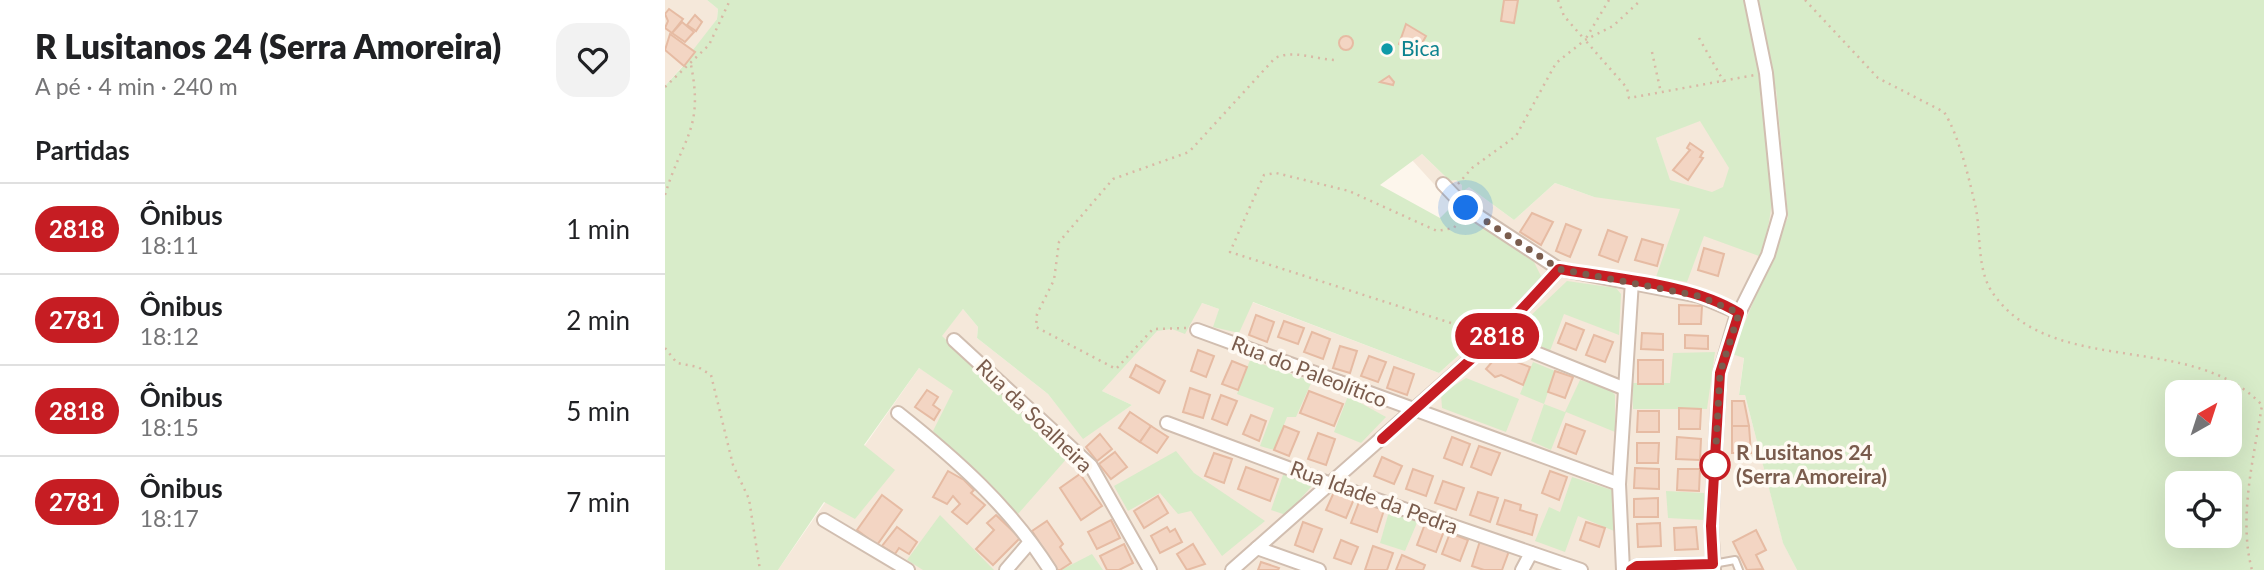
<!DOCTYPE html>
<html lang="pt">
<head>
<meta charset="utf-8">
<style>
	body { margin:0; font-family:Lato,sans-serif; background:#f2f2f2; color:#202124; height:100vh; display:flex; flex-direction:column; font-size:26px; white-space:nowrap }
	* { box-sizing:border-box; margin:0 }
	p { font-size:23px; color:#757577 }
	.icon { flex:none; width:38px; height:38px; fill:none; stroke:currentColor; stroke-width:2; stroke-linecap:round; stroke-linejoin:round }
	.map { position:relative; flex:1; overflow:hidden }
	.side { display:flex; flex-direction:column; background:#fff; width:665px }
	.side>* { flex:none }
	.badge { padding:0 14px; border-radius:23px; font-size:24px; line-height:46px }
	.needle { width:46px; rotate:39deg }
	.fabs { position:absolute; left:1500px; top:380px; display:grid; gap:14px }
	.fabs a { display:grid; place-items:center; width:77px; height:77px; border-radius:14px; background:#fff; box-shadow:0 7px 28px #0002; font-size:35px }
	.you { position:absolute; width:35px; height:35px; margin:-18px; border:5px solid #fff; border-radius:50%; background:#1a73e8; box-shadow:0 0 0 10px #1a73e833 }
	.map>.badge { position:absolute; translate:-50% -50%; box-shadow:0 0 0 4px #fff }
	h2 { padding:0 35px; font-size:26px; line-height:63px }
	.round { display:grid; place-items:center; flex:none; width:74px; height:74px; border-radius:21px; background:#f2f2f2 }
	.summary { display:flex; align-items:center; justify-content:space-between; height:119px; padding:0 35px }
	h1 { font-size:33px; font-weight:800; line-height:52px }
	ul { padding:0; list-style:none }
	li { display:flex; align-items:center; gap:21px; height:91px; padding:0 35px; border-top:2px solid #e0e0e0 }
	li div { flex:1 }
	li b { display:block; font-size:26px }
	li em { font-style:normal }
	li .badge { min-width:77px; font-weight:700; text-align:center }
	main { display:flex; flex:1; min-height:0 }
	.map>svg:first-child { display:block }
	.residential { fill:#f5e8da }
	.green { fill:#d8ecc9; fill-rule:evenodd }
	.building { fill:#f3d5c3; stroke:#e6bba3; stroke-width:2 }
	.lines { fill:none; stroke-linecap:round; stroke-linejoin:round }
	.lane-casing { stroke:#d1beb0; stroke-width:10 }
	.street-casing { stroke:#d1beb0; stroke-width:16 }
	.path { stroke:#d9b8a5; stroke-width:2.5; stroke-dasharray:2 5; stroke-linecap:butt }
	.lane { stroke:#fff; stroke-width:6 }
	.street { stroke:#fff; stroke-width:12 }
	.line-casing { stroke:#fff; stroke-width:16 }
	.line { stroke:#c61d23; stroke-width:10 }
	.walk { stroke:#7a5c4d; stroke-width:7; stroke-dasharray:0 12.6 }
	.culture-dot { fill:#0f9aa8; stroke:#fffaf3; stroke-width:2.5 }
	.stop-dot { fill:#fff; stroke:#c61d23; stroke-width:3.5 }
	.labels { text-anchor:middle; stroke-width:7; stroke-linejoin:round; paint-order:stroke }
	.culture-label { font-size:21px; fill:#0d838f; stroke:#fffaf3; text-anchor:start }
	.street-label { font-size:21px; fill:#7a5c4d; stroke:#fffaf3 }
	.stop-label { font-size:21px; font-weight:bold; fill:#7a5c4d; stroke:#fffaf3; text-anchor:start }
</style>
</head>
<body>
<main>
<section class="side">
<div class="summary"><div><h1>R Lusitanos 24 (Serra Amoreira)</h1><p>A pé · 4 min · 240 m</p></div><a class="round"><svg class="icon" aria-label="heart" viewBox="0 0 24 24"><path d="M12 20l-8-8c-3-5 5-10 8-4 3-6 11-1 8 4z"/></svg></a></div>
<h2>Partidas</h2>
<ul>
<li><span class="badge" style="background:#c61d23;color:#fff">2818</span><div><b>Ônibus</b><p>18:11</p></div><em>1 min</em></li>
<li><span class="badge" style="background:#c61d23;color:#fff">2781</span><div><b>Ônibus</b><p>18:12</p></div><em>2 min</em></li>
<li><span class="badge" style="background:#c61d23;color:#fff">2818</span><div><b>Ônibus</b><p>18:15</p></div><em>5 min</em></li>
<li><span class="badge" style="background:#c61d23;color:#fff">2781</span><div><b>Ônibus</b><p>18:17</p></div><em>7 min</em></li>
</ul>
</section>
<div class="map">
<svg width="1599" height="570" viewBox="0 0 1599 570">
	<rect width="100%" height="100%" fill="#fdf6ec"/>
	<g class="residential">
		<polygon points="0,0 42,0 53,9 52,19 29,50 30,52 0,86"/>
		<polygon points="1111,89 1123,217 1079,357 1074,394 1080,395 1118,542 1132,570 113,570 254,368 404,456 276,336 298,309 313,327 312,338 383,394 418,438 467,405 437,391 451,374 492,330 507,329 537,303 554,309 549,327 587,302 774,373 872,284 869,262 788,205 747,160 757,154 785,181 791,180 804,187 849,220 890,183 929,197 1004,180 991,138"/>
	</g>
	<g class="green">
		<path d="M42,0H1599V570H1132L1118,543L1080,395H1074L1079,358L1067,354L1123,217L1111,89L1095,96C1104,155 1117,199 1094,256L1039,236L1022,282L991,277L1015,209L929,197L890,183L849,220L804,187L797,192V185L791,180L785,181L757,154L715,185L775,218L788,205L869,262L876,276L872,284L774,373L588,302L574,333L548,327L554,309L537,303L520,334L507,329L492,331L437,391L467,405L418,439L383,394L312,338L313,327L298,309L277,336L404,456L353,514L268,431L288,391L254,368L199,445L230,470L190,519L159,502L113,570H0V86L30,53L28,50L52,19L53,9ZM1035,121L1064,168L1058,187L1047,192L1005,180L991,138ZM1512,392H1564V444H1512ZM1512,483H1564V536H1512Z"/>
		<polygon points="902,281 951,288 956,294 954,335 899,314 885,351 857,336 857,324"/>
		<polygon points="1050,352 1042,409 968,409 967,383 1005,383 1008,353"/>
		<polygon points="585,360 647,381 631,417 622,417 609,450 595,446 609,408 572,394"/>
		<polygon points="868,362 890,371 879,404 900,412 915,380 945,389 950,395 950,432 901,412 886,450 866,441 879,404 855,394"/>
		<polygon points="801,378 854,399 841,432 777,408 776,394"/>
		<polygon points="683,396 721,417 696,443 669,432"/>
		<polygon points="511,451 529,473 600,521 557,556 526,511 513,514 495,493 463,511 449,486"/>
		<polygon points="619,472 644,483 646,487 621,515 606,510"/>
		<polygon points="907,477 947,490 949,531 913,516 900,552 870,541 884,507 895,512"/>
		<polygon points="1001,491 1039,493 1039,520 1003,518"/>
		<polygon points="725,508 754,518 740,551 715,543"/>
		<polygon points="275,515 329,570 258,570 242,560"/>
		<polygon points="427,554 438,570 396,570"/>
	</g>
	<g class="building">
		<polygon points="839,0 853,0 849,23 836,21"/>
		<polygon points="4,9 18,19 7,33 0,28 3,21 0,14"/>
		<polygon points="30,15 37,22 31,31 22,25"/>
		<polygon points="17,22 29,32 20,42 7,33"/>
		<polygon points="741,24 761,36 755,47 751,44 747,52 734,44"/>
		<polygon points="5,34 30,52 19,66 0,50"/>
		<circle cx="681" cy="43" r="7"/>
		<polygon points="724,76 729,82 728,85 715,82"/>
		<polygon points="1025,143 1038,152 1035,157 1038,158 1023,180 1008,170 1025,150 1022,148"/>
		<polygon points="867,213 888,222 876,245 855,232"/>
		<polygon points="901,224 916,230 905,257 891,251"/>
		<polygon points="943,230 962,237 953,262 934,255"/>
		<polygon points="977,239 998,245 992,266 970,260"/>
		<polygon points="1039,248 1059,254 1053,276 1033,270"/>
		<polygon points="1014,305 1037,306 1036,324 1014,324"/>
		<polygon points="591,315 609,322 602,342 584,335"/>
		<polygon points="619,321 639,328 633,344 613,337"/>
		<polygon points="901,323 919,330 911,350 893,343"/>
		<polygon points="647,332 665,339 658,359 639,352"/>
		<polygon points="977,333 998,334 998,350 976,349"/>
		<polygon points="929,335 948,342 940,362 921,355"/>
		<polygon points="1020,335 1043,336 1043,349 1020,348"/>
		<polygon points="675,346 692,351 685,373 668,368"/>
		<polygon points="533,350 549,356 541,377 526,371"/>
		<polygon points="833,355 865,367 858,385 836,375 830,377 821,369"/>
		<polygon points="704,356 721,362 713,382 696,376"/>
		<rect x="973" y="360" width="25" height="24"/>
		<polygon points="567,361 582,367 573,390 557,384"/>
		<polygon points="471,365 500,381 494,393 465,377"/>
		<polygon points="729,367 749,374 742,395 722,388"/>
		<polygon points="890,371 908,377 900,398 883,392"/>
		<polygon points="525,388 545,395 538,418 518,412"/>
		<polygon points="262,390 273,397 268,405 275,410 269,420 250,407"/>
		<polygon points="644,391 678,404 669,426 635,413"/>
		<polygon points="556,395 572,401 562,425 547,419"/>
		<polygon points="1067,401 1079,401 1084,426 1067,426"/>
		<polygon points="1014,408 1036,409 1035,429 1014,429"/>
		<polygon points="973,411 994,411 994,432 972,432"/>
		<polygon points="465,412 486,426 475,442 454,428"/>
		<polygon points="586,415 601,421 594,441 578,434"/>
		<polygon points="901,424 920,431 911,454 893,447"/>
		<polygon points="486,426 503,437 492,453 475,442"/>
		<polygon points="619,426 634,432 624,456 609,450"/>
		<polygon points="1067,426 1084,426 1086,453 1067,453"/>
		<polygon points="653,433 670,439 661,465 643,459"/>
		<polygon points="435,434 447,449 432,461 421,447"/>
		<polygon points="787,437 805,444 797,465 779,458"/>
		<polygon points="1012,437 1036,439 1035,460 1011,459"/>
		<polygon points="972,443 994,443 993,463 972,463"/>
		<polygon points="814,446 835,453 826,475 806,467"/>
		<polygon points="450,452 462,467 446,479 434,464"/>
		<polygon points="549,453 567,459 559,483 540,476"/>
		<polygon points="717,457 737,466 729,484 709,476"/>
		<polygon points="581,467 613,479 605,501 573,489"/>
		<polygon points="970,468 994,469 994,489 969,488"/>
		<polygon points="748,469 768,476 761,496 741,489"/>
		<polygon points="1013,469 1035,469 1034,491 1012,490"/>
		<polygon points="283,471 299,480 309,490 306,493 320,505 302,524 287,512 295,504 288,496 282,504 268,497"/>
		<polygon points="885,471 902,477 894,500 877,493"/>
		<polygon points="415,474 437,506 416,520 395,488"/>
		<polygon points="778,481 799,488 791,510 770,503"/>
		<polygon points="669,492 689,499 681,518 661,510"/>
		<polygon points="813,492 833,498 825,522 805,515"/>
		<polygon points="217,495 237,510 212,545 192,530"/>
		<polygon points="493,496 503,513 479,528 469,511"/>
		<polygon points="993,498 993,517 969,517 969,499"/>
		<polygon points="840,500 856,505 855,510 872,515 867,535 832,524"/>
		<polygon points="694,502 719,510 712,532 686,523"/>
		<polygon points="331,515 355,538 328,565 311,549 329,530 322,523"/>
		<polygon points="446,520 455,538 432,549 423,532"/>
		<polygon points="382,521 398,544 395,547 406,563 395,570 392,570 367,531"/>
		<polygon points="638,522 657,529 648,552 630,545"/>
		<polygon points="921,522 940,528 934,547 915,540"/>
		<polygon points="995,523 996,546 973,547 972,524"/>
		<polygon points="760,524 779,531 771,552 752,545"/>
		<polygon points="232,527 252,542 244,554 234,548 230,554 217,546"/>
		<polygon points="502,527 505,532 510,529 517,542 495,553 486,536"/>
		<polygon points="1031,527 1033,549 1010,550 1009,528"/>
		<polygon points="1091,530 1101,550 1091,555 1098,569 1082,570 1068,542"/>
		<polygon points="785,533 803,540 795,561 777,554"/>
		<polygon points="676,540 693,547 686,564 669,558"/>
		<polygon points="815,541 844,551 837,570 819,570 807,566"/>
		<polygon points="459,544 468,563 454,570 442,570 435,556"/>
		<polygon points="528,544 540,564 522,570 512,554"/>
		<polygon points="708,546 728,553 722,570 700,570"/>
		<polygon points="737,555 760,565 758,570 731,570"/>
		<polygon points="596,562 614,568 613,570 593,570"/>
	</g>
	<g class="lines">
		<defs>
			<polyline id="lane" points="1048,564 1070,560 1074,570"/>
			<g id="street">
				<polyline points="778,184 801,208 894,269 1034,296 1074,313"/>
				<polyline points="532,330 954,484"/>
				<polyline points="831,337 958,388"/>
				<polyline points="289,340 426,466 485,570"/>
				<path d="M233,413C291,459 345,507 385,570"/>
				<polyline points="502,423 666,484 916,570"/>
				<polyline points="159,520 243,570"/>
				<polyline points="592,548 654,570"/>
				<polyline points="341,570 365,542"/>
				<polyline points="567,570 831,337 894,269"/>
				<polyline points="857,570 866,553"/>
				<polyline points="958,570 954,484 967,281"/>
				<polyline points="966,570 972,566 1048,564"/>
				<polyline points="1049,570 1046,526 1055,373 1070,321 1103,255 1115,214 1101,73 1086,0"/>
			</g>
		</defs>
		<use href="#lane" class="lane-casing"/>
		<use href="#street" class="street-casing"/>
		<g class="path">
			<polyline points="893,0 899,16 920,40"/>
			<polyline points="944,0 920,40 962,88 964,98 1090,75"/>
			<path d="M1140,0L1213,78L1279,112C1294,135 1305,182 1311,209C1316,236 1312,269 1327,292C1386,379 1526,330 1597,405C1589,457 1573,518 1587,570"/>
			<polyline points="1034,38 1059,82"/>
			<polyline points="987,52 996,93"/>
			<polyline points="0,87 44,45 65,0"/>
			<polyline points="793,184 807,168 851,136 891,63 920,40 948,26 976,0"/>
			<path d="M0,195C17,138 39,130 26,65"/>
			<polyline points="794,220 789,228 772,231 684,191 611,173 599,175 565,252 817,333"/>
			<path d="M521,328L488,329L451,369L371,327L372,314L389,280L394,242L448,179L524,152L610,58C629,49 651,60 673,60"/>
			<polyline points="0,348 12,363 33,367 46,375 68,465 84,499 95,570"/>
		</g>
		<use href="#lane" class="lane"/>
		<use href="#street" class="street"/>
	</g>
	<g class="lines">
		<defs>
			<path id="line" d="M717,439L831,337L894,269C950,279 1026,283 1074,313L1055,373L1046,526L1048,564L972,566L966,570"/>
		</defs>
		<use href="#line" class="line-casing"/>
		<use href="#line" class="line"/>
		<polyline class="walk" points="801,208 894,269 1034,296 1074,313 1055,373 1050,465"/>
	</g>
	<circle class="culture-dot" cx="722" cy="49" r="7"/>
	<circle class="stop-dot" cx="1050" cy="465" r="14"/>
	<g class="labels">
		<g class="culture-label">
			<text x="736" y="56">Bica</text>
		</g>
		<g class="street-label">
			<text transform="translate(644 372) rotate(21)" y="7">Rua do Paleolítico</text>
			<text transform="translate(369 416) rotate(44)" y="7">Rua da Soalheira</text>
			<text transform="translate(709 498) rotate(20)" y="7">Rua Idade da Pedra</text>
		</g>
		<g class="stop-label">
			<text x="1071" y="460">R Lusitanos 24<tspan x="1071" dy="24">(Serra Amoreira)</tspan></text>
		</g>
	</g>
</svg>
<div class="fabs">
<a><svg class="needle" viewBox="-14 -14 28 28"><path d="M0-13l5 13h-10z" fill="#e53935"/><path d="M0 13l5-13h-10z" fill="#757577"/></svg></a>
<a><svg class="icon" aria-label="locate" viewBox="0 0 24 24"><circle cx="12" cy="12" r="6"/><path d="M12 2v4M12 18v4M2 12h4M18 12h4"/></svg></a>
</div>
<div class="you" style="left:801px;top:208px"></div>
<b class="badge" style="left:832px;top:336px;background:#c61d23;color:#fff">2818</b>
</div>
</main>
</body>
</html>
